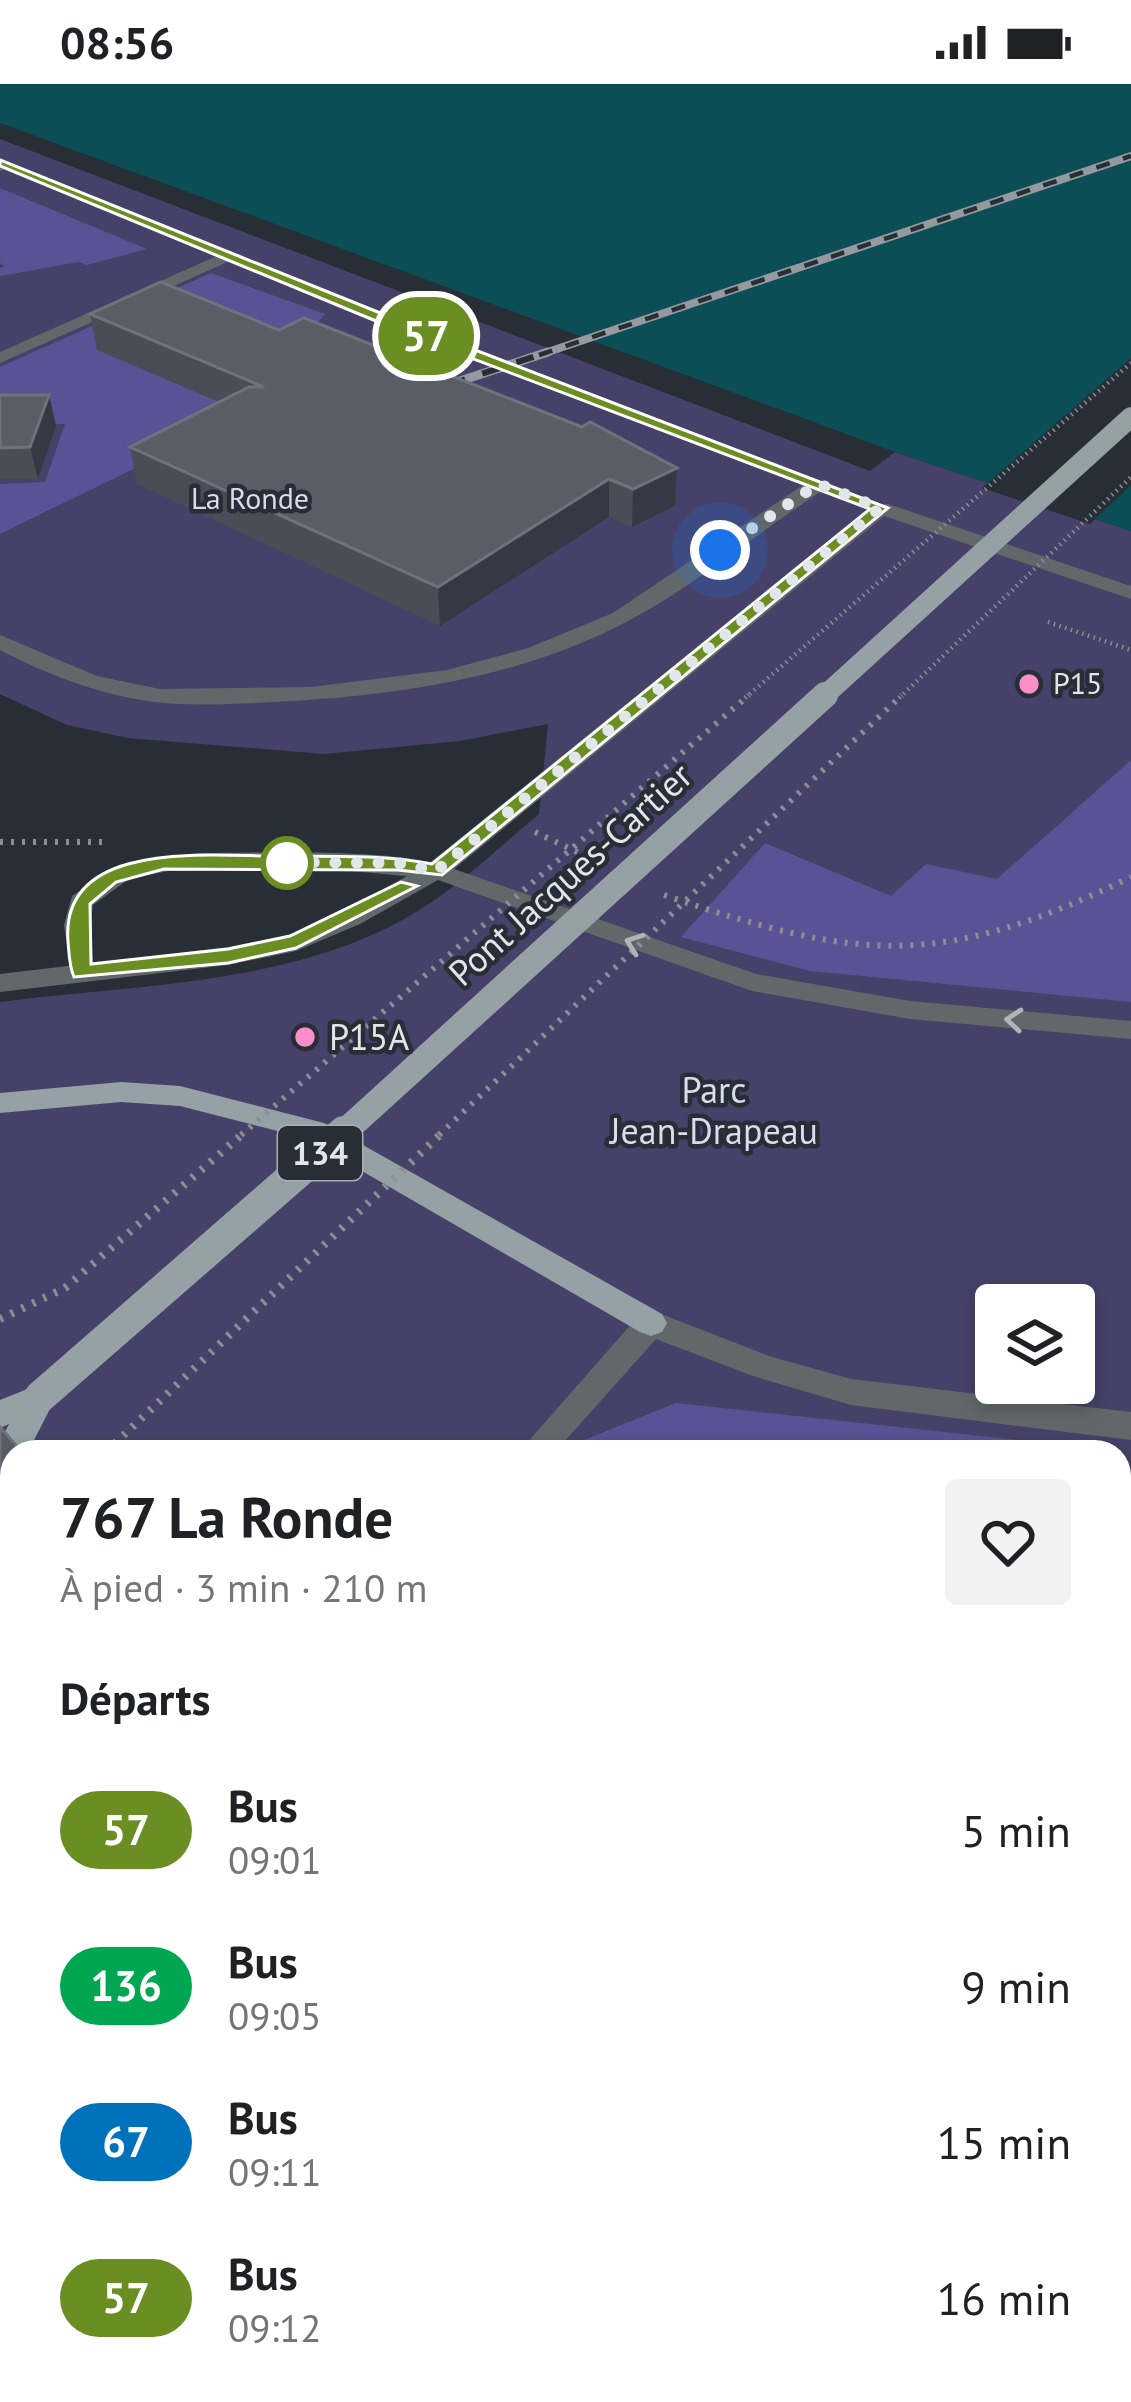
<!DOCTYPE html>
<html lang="fr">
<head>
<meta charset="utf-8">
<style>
	body { margin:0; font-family:"PT Sans",sans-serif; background:#f2f2f2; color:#202124; height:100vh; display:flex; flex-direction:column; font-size:45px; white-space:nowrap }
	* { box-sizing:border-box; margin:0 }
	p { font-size:39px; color:#757577 }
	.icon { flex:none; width:66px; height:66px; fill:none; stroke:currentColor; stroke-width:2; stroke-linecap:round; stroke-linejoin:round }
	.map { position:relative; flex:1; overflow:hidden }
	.side { position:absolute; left:0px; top:1356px; width:1131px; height:963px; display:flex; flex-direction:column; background:#fff; border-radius:36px 36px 0 0; box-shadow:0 6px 18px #0003 }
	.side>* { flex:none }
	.badge { padding:0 24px; border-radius:39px; font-size:42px; line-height:78px }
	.fabs { position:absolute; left:975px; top:1200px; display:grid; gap:24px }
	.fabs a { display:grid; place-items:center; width:120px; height:120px; border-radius:12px; background:#fff; box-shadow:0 6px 18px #0003; font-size:60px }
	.you { position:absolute; width:60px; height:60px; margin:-30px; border:9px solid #fff; border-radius:50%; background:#1a73e8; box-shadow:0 0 0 18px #1a73e833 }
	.map>.badge { position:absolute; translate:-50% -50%; box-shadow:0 0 0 6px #fff }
	h2 { padding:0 60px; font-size:45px; line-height:108px }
	.round { display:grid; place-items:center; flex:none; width:126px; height:126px; border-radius:12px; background:#f2f2f2 }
	.summary { display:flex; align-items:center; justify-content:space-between; height:204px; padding:0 60px }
	h1 { font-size:57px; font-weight:800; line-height:90px }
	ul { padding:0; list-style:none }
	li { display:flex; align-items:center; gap:36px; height:156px; padding:0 60px }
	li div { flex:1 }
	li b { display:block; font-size:45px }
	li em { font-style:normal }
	li .badge { min-width:132px; font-weight:700; text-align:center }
	.status { display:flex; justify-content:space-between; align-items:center; height:84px; padding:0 60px; background:#fff; direction:ltr }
	.status svg { height:33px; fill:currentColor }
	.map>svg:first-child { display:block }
	.green { fill:#454169; fill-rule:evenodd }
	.forest { fill:#5a5294 }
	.water { fill:#0b4e55 }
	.pier { fill:#272e36 }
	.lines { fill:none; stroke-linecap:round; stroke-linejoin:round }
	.path-far2 { stroke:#898f95; stroke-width:4.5; stroke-dasharray:1.5 4.5; stroke-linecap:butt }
	.path-far1 { stroke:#898f95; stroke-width:6; stroke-dasharray:3 8; stroke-linecap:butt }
	.path { stroke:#898f95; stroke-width:10; stroke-dasharray:4.5 12; stroke-linecap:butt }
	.lane { fill:#62686a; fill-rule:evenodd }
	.street { fill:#62686a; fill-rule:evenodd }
	.primary { fill:#96a1a6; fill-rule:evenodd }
	.rail-far1-casing { stroke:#949a9f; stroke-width:8 }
	.rail-casing { stroke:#949a9f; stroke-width:9 }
	.rail-far1 { stroke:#272e36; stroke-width:4.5; stroke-dasharray:14; stroke-linecap:butt }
	.rail { stroke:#272e36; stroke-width:6; stroke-dasharray:18; stroke-linecap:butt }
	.path-bridge-far2 { stroke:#898f95; stroke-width:4.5; stroke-dasharray:1.5 4.5; stroke-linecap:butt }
	.path-bridge-far1 { stroke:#898f95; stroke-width:6; stroke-dasharray:3 8; stroke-linecap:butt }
	.path-bridge { stroke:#898f95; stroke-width:8; stroke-dasharray:3 9; stroke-linecap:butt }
	.primary-bridge-far2 { stroke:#96a1a6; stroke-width:20 }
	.primary-bridge-far1 { stroke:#96a1a6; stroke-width:26 }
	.primary-bridge { stroke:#96a1a6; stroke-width:32 }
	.wall { fill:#484d56 }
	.shaded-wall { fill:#343943 }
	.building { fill:#595d66; stroke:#6e727b; stroke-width:3 }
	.oneway { stroke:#aeb4b7 }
	.line { fill:#6b8e23; stroke:#fff; stroke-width:3 }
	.walk { stroke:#e1e6ea; stroke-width:12; stroke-dasharray:0 21.6 }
	.poi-dot { fill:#fa8fc7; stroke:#272e36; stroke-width:4.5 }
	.stop-dot { fill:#fff; stroke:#6b8e23; stroke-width:6 }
	.labels { text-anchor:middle; stroke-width:9; stroke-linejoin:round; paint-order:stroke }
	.far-park-label { font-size:30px; fill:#dbdaee; stroke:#272e36 }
	.far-poi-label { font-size:30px; fill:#e1e6ea; stroke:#272e36; text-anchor:start }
	.shield { fill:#272e36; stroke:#a9afb4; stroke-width:3 }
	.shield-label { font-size:33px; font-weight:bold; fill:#e1e6ea }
	.street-label { font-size:36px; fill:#e1e6ea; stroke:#272e36 }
	.poi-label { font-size:36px; fill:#e1e6ea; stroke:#272e36; text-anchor:start }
	.park-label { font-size:36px; fill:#dbdaee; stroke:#272e36 }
</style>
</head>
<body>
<div class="status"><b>08:56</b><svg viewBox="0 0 49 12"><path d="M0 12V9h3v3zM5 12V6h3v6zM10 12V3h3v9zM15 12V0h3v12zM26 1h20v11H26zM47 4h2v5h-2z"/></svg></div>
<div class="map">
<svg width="1131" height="2318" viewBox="0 0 1131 2318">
	<rect width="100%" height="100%" fill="#272e36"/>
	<path class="green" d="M0,55L870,387L895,368L1131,447V2318H0V918C142,899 310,902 433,817C470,792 504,759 539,730L548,640L460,657L324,670L128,654L67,641L0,610ZM996,1221H1074V1299H996ZM12,1368H1119V2307H12Z"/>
	<g class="forest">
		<polygon points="0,104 147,165 87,181 79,178 0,192 0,184 5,182 0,179"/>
		<polygon points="211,189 325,230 314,243 363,273 0,450 0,400 45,398 65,340 0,339 0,283"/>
		<polygon points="1131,676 1131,918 810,887 681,853 765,759 891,812 926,780 997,795"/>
		<polygon points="676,1319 1018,1356 1037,1368 572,1368 579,1358"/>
		<polygon points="1119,1419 1131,1426 1131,2318 327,2318 338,2307 1119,2307"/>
	</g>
	<polygon class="water" points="0,0 1131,0 1131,447 895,368 0,39"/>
	<polygon class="pier" points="1131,274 1131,401 1090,440 982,404"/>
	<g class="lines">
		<polyline class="path-far2" points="1048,538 1131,566"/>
		<g class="path-far1">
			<polyline points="535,748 592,775"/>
			<polyline points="0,758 106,758"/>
			<path d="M664,811C861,878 941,885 1131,793"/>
		</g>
		<polyline class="path" points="1119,2223 1131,2237"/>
		<g class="lane">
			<path d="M0,75L416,242L891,424L881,430L820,408C756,450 697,500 630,536C521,594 397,612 275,618C233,620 189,623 147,617C95,609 46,590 0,566V551L97,592L160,605L311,603L447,586L528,564L613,529L803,401L404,250L0,84Z"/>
			<path d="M201,769C244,769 424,763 448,787L436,795L352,787H168L129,795L93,821L90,841L94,888L90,894H72L64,841L72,812L119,781Z"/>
		</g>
		<g class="street">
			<polygon points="0,78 10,78 12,81 0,87"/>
			<polygon points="226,168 234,173 232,176 0,279 0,268"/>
			<polygon points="874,420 888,420 1131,502 1131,515 884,432 454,785 756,890 910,917 1131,937 1131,955 910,935 752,907 438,796 360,840 296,867 228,881 0,908 0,890 228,863 290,851 342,828 427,781"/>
			<polygon points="651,1226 769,1272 851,1295 1131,1328 1131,1356 851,1321 753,1292 656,1255 555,1368 519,1368 640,1230"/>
			<polygon points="12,1958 12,2005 0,2010 0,1963"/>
		</g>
		<g class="primary">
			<polygon points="121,998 180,1002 324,1039 662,1230 667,1239 662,1248 651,1252 640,1248 305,1054 180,1022 121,1018 0,1029 0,1009"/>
			<polygon points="40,1300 51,1304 56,1313 28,1368 12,1368 12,1401 0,1405 0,1358 9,1340 0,1344 0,1316"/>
			<polygon points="0,1607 12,1611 12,1647 0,1643"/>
			<polygon points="1011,2307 1069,2307 1073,2318 1015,2318"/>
		</g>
		<defs>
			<polyline id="rail-far1" points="539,271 1131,72"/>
			<polyline id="rail" points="448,301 548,268"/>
		</defs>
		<use href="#rail-far1" class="rail-far1-casing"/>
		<use href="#rail" class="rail-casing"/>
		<use href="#rail-far1" class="rail-far1"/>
		<use href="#rail" class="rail"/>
		<g class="path-bridge-far2">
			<polyline points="745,614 1131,279"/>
			<polyline points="899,614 1131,393"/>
		</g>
		<g class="path-bridge-far1">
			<polyline points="241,1051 749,611"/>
			<polyline points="439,1051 902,611"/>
		</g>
		<g class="path-bridge">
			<polyline points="0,1235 65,1204 245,1048"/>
			<polyline points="106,1368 443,1048"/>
		</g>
		<polyline class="primary-bridge-far2" points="822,614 1131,333"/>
		<polyline class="primary-bridge-far1" points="341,1051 825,611"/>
		<polyline class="primary-bridge" points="40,1313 344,1048"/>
	</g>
	<g class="wall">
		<polygon points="90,230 279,246 677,384 675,422 632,443 609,433 440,542 137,400 130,363 219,318 97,266"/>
		<polygon points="0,311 49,311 56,342 38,395 0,395"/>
	</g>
	<g class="shaded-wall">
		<polygon points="49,311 56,342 38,395 30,363"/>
		<polygon points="677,384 675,422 632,443 633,405"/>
		<polygon points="609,395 609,433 440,542 438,503"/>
		<polygon points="12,1482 12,1529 0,1538 0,1492"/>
	</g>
	<g class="building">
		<polygon points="161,198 279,246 304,234 582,343 590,338 677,384 633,405 609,395 438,503 130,363 249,303 264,303 90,230"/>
		<polygon points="0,311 49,311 30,363 0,364"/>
		<polygon points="0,1343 22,1368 12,1368 12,1482 0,1492"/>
	</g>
	<defs><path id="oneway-chevron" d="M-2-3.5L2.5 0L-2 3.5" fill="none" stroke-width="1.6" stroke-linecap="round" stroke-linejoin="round" transform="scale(3)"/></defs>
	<g class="oneway">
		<use href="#oneway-chevron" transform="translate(634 859) rotate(-160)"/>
		<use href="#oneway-chevron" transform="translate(1014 936) rotate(-175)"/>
	</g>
	<path class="line" d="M0,76L415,243L888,424L442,791L398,786L164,785L116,798L90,820L91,880L228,865L290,852L401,798L417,802L296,864L228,879L74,893C69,882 69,869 68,857C60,755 209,772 276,772C328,773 381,770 432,780L870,425L405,249L0,82Z"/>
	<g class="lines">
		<polyline class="walk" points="287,779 268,778 398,779 436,787 880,424 818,400 720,466"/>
	</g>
	<g class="poi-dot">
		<circle cx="1029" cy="600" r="12"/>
		<circle cx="305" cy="953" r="12"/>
	</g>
	<circle class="stop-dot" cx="287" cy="779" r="24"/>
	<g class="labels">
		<g class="far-park-label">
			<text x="250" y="425">La Ronde</text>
		</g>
		<g class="far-poi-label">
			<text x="1053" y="610">P15</text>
		</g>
		<rect class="shield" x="278" y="1042" width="84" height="54" rx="9"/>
		<g class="shield-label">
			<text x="320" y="1081">134</text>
		</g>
		<g class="street-label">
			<text transform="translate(570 790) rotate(-42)" y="13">Pont Jacques-Cartier</text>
		</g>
		<g class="poi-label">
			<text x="329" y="966">P15A</text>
		</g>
		<g class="park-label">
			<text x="714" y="1019">Parc<tspan x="714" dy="41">Jean-Drapeau</tspan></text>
		</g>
	</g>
</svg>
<div class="fabs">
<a><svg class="icon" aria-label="layers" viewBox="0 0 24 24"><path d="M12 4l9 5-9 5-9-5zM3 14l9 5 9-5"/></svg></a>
</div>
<div class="you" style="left:720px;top:466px"></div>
<b class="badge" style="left:426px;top:252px;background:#6b8e23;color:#fff">57</b>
<section class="side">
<div class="summary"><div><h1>767 La Ronde</h1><p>À pied · 3 min · 210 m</p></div><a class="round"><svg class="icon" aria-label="heart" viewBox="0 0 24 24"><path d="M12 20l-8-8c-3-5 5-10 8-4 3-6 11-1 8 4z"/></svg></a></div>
<h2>Départs</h2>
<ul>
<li><span class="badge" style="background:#6b8e23;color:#fff">57</span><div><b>Bus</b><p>09:01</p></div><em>5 min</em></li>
<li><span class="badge" style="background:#00a651;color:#fff">136</span><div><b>Bus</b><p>09:05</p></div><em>9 min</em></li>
<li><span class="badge" style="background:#0072bc;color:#fff">67</span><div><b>Bus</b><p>09:11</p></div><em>15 min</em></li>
<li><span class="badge" style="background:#6b8e23;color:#fff">57</span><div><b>Bus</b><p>09:12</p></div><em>16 min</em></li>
</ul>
</section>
</div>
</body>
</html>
